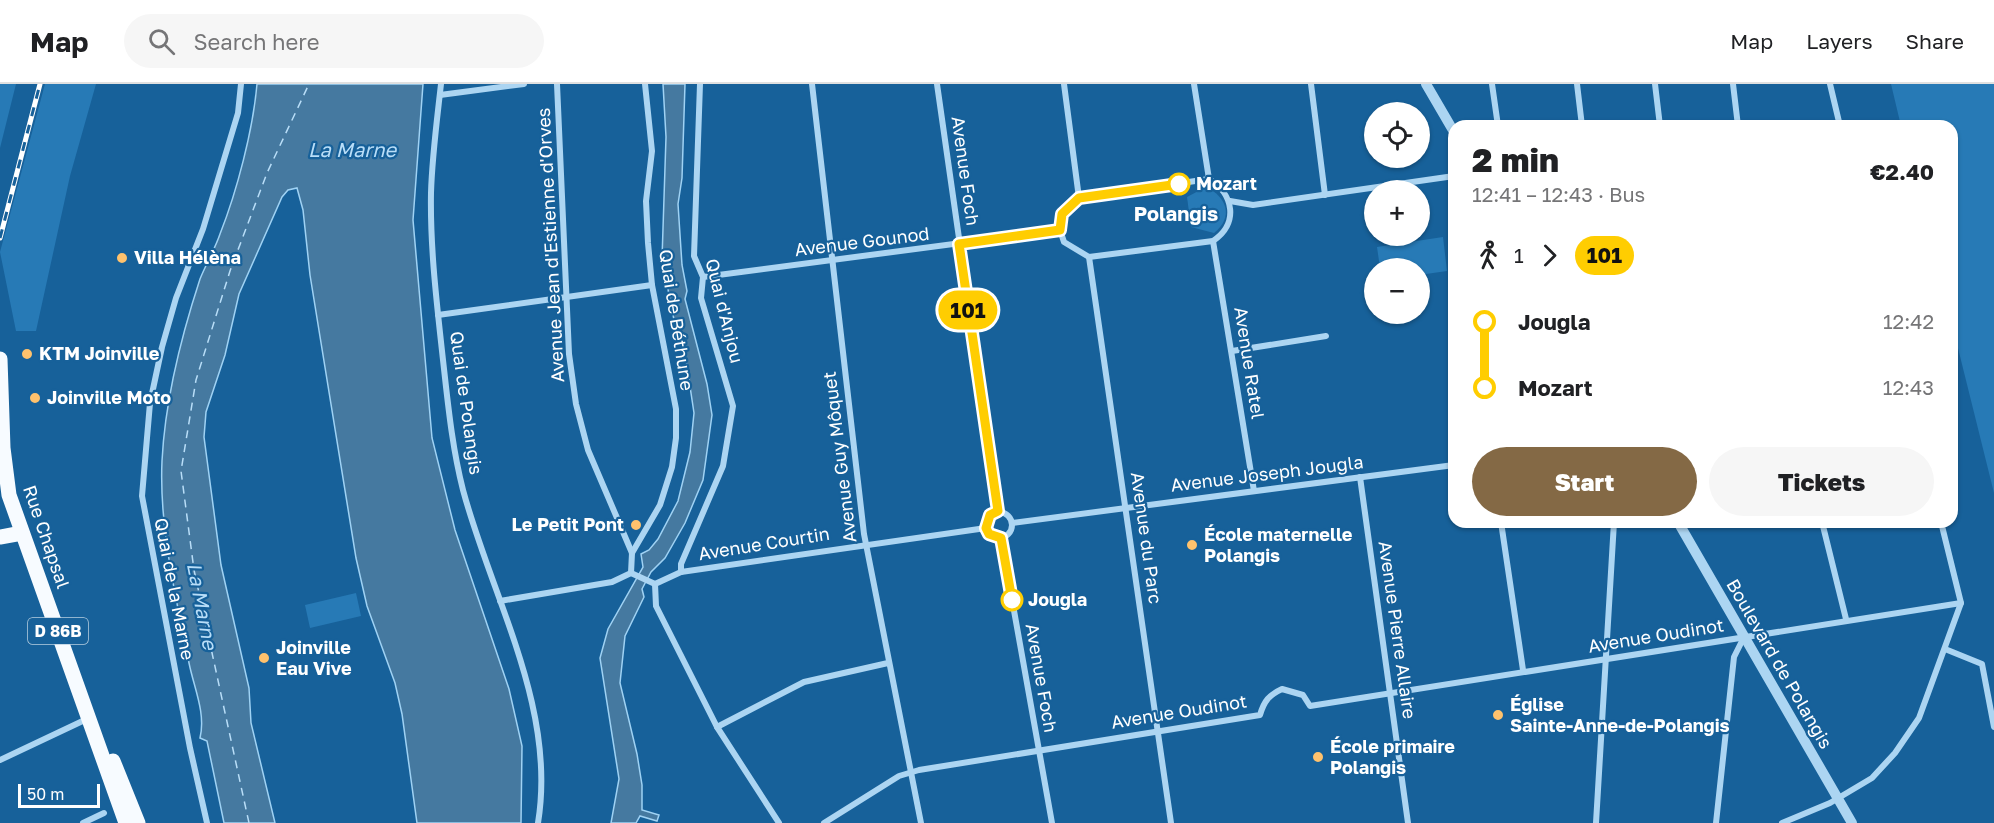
<!DOCTYPE html>
<html lang="en">
<head>
<meta charset="utf-8">
<style>
	body { margin:0; font-family:"Golos Text",sans-serif; background:#f6f6f6; color:#202124; height:100vh; display:flex; flex-direction:column; font-size:22px; white-space:nowrap }
	* { box-sizing:border-box; margin:0 }
	p { font-size:20px; color:#757577 }
	.icon { flex:none; width:33px; height:33px; fill:none; stroke:currentColor; stroke-width:2; stroke-linecap:round; stroke-linejoin:round }
	.map { position:relative; flex:1; overflow:hidden }
	.details { position:absolute; left:1448px; top:36px; width:510px; height:408px; display:flex; flex-direction:column; background:#fff; border-radius:18px; box-shadow:0 2px 4px #0004 }
	.details>* { flex:none }
	.badge { padding:0 12px; border-radius:20px; font-size:21px; line-height:39px }
	.tools { position:absolute; left:1364px; top:18px; display:grid; gap:12px }
	.tools a { display:grid; place-items:center; width:66px; height:66px; border-radius:50%; background:#fff; box-shadow:0 2px 4px #0004; font-size:30px }
	.scale { position:absolute; left:18px; bottom:15px; width:82px; box-sizing:border-box; padding-left:6px; border:3px solid #fff; border-top:0; font-size:16px; line-height:21px; white-space:nowrap; color:#fff; -webkit-text-stroke:4px #17619a; paint-order:stroke }
	.map>.badge { position:absolute; translate:-50% -50%; box-shadow:0 0 0 3px #fff }
	.legs { display:flex; align-items:center; gap:9px; height:66px; padding:0 24px; font-size:20px }
	.legs p { margin-inline-start:auto }
	.headline { display:flex; align-items:center; justify-content:space-between; height:102px; padding:0 24px }
	h1 { font-size:33px; font-weight:800; line-height:45px }
	.primary-button { display:flex; gap:12px; margin-top:auto; padding:12px 24px }
	.primary-button a { flex:1; height:69px; border-radius:36px; background:#846945; color:#fff; font-size:24px; font-weight:800; line-height:69px; text-align:center }
	.primary-button a+a { background:#f6f6f6; color:#202124 }
	ul { padding:0 24px; list-style:none }
	li { display:flex; align-items:center; gap:21px; height:66px; font-size:22px }
	li i { display:grid; place-items:center; width:9px; height:100%; margin:0 8px; background:currentColor }
	li i::after { content:''; width:15px; height:15px; margin:-8px; border:4px solid; border-radius:50%; background:#fff }
	li p { margin-inline-start:auto }
	li:first-child i { background:linear-gradient(#0000 50%,currentColor 0) }
	li:last-child i { background:linear-gradient(currentColor 50%,#0000 0) }
	header { display:flex; align-items:center; gap:36px; box-sizing:border-box; height:84px; padding:0 30px; background:#fff; border-bottom:2px solid #e0e0e0 }
	header strong { font-size:28px }
	nav { display:flex; gap:33px; margin-inline-start:auto; font-size:21px }
	.search { width:420px; height:54px; background:#f6f6f6; display:flex; align-items:center; gap:15px; box-sizing:border-box; padding:0 21px; border-radius:33px; color:#757577; font-size:22px }
	.map>svg:first-child { display:block }
	.green { fill:#277ab6 }
	.water { fill:#4579a0; stroke:#9fd2f4; stroke-width:1.5 }
	.lines { fill:none; stroke-linecap:round; stroke-linejoin:round }
	.ferry { stroke:#b9def8; stroke-width:1.5; stroke-dasharray:8 6; stroke-linecap:butt }
	.minor { stroke:#acd5f2; stroke-width:6 }
	.tertiary { stroke:#acd5f2; stroke-width:10 }
	.primary { stroke:#f7fbff; stroke-width:15 }
	.rail-casing { stroke:#fff; stroke-width:5 }
	.rail { stroke:#17619a; stroke-width:3; stroke-dasharray:9; stroke-linecap:butt }
	.line-1-casing { stroke:#fff; stroke-width:14 }
	.line-1 { stroke:#ffcd01; stroke-width:9 }
	.stop-1-dot { fill:#fff; stroke:#ffcd01; stroke-width:3 }
	.poi-dot { fill:#ffc26d; stroke:#17619a; stroke-width:2 }
	.labels { text-anchor:middle; stroke-width:4.5; stroke-linejoin:round; paint-order:stroke }
	.shield { fill:#17619a; stroke:#b9d0e1; stroke-width:1.5 }
	.shield-label { font-size:16px; font-weight:bold; fill:#fff }
	.street-label { font-size:18px; fill:#fff; stroke:#17619a }
	.stop-label { font-size:18px; font-weight:bold; fill:#fff; stroke:#17619a; text-anchor:start }
	.poi-label { font-size:18px; font-weight:bold; fill:#fff; stroke:#17619a; text-anchor:start }
	.water-label { font-size:20px; font-style:italic; fill:#b9def8; stroke:#17619a }
	.neighbourhood-label { font-size:20px; font-weight:bold; fill:#fff; stroke:#17619a }
</style>
</head>
<body>
<header>
<strong>Map</strong>
<div class="search"><svg class="icon" aria-label="search" viewBox="0 0 24 24"><circle cx="10" cy="10" r="6"/><path d="M15 15l6 6"/></svg>Search here</div>
<nav><a>Map</a><a>Layers</a><a>Share</a></nav>
</header>
<div class="map">
<svg width="1994" height="739" viewBox="0 0 1994 739">
	<rect width="100%" height="100%" fill="#17619a"/>
	<g class="green">
		<polygon points="0,0 16,0 0,64"/>
		<polygon points="45,0 96,0 70,92 36,247 16,247 0,168"/>
		<polygon points="1891,0 1994,0 1994,409 1952,240 1952,42 1901,42"/>
		<path d="M1206,103C1227,113 1234,133 1214,149L1191,143L1187,113Z"/>
		<polygon points="1443,153 1447,187 1419,191 1419,184 1380,184 1377,163"/>
		<polygon points="356,509 361,532 310,544 305,521"/>
	</g>
	<g class="water">
		<path d="M257,0H423L413,136L432,354L455,446L509,605L522,662L521,739H417L402,630L395,599L367,522L356,474L310,191L303,126L297,104L288,106L282,113L239,210L225,271L206,328L204,353L221,481L249,604L251,639L275,739H224L207,657L200,654C206,629 194,604 189,579C176,513 159,445 162,377C165,316 181,253 200,195C206,180 215,165 220,150C237,107 253,46 257,0Z"/>
		<polygon points="663,0 685,0 682,94 678,120 682,181 687,207 685,215 707,300 712,331 703,396 685,439 665,474 651,488 642,505 644,513 625,552 620,599 637,670 642,701 642,726 659,731 657,737 640,732 636,739 611,739 619,695 600,574 608,545 643,483 641,470 649,466 658,455 678,417 690,368 694,329 686,276 675,241 662,175 666,53"/>
	</g>
	<g class="lines">
		<polyline class="ferry" points="249,739 194,486 181,387 196,296 230,187 267,89 309,0"/>
		<g class="minor">
			<path d="M441,0C437,36 432,73 431,109C430,165 437,221 443,276C448,320 452,363 463,406C492,514 557,624 538,739"/>
			<polyline points="557,0 569,270 576,320 588,366 632,469 631,489"/>
			<polyline points="812,0 864,450 921,739"/>
			<polyline points="937,0 998,427"/>
			<polyline points="1064,0 1079,114"/>
			<polyline points="1194,0 1209,95"/>
			<polyline points="1311,0 1325,111"/>
			<polyline points="1492,0 1498,42"/>
			<polyline points="1577,0 1582,42"/>
			<polyline points="1655,0 1660,42"/>
			<polyline points="1733,0 1738,42"/>
			<polyline points="1830,0 1840,42"/>
			<polyline points="440,11 524,0"/>
			<path d="M1209,95C1234,110 1239,140 1213,157L1089,173L1064,158L1060,146L1062,130L1079,114Z"/>
			<polyline points="1230,117 1253,121 1454,92"/>
			<polyline points="1213,157 1254,407"/>
			<polyline points="1089,173 1171,739"/>
			<polyline points="703,193 1060,146"/>
			<polyline points="438,231 652,201"/>
			<polyline points="1232,267 1326,252"/>
			<polyline points="1360,393 1408,739"/>
			<circle cx="999" cy="441" r="13"/>
			<polyline points="1501,438 1523,586"/>
			<polyline points="1822,438 1846,535"/>
			<polyline points="1012,439 1454,381"/>
			<polyline points="1001,454 1052,739"/>
			<polyline points="632,469 660,421 672,383 676,354 676,325 652,201 648,159 646,117 652,67 645,0"/>
			<polyline points="681,488 681,480 723,382 733,322 701,214 703,193 694,172 700,0"/>
			<polyline points="631,489 655,500"/>
			<polyline points="655,500 681,488 986,444"/>
			<polyline points="655,500 656,522 717,643 779,739"/>
			<polyline points="500,517 612,498 631,489"/>
			<polyline points="1945,565 1982,580 1994,643"/>
			<polyline points="717,643 804,598 888,579"/>
			<polyline points="0,676 89,634"/>
			<polyline points="83,739 104,729"/>
			<polyline points="207,739 190,664 142,412 150,319 162,263 176,214 203,145 238,29 241,0"/>
			<path d="M824,739L899,692L919,686L1260,631C1264,617 1269,611 1282,605L1303,611L1310,622L1961,519"/>
			<polyline points="1596,739 1614,438"/>
			<polyline points="1716,739 1734,573 1744,553"/>
			<polyline points="1782,739 1830,719 1872,694 1895,669 1919,634 1961,519 1941,438"/>
		</g>
		<g class="tertiary">
			<polyline points="1426,0 1454,48"/>
			<polyline points="1678,438 1852,739"/>
		</g>
		<g class="primary">
			<polyline points="0,275 3,364 9,411 126,739"/>
			<polyline points="0,453 22,449"/>
			<polyline points="113,677 138,739"/>
		</g>
		<defs>
			<polyline id="rail" points="0,154 40,0"/>
		</defs>
		<use href="#rail" class="rail-casing"/>
		<use href="#rail" class="rail"/>
	</g>
	<g class="lines">
		<defs>
			<polyline id="line-1" points="1012,516 1001,454 989,450 986,444 990,431 998,427 959,160 1060,146 1062,130 1079,114 1179,100"/>
		</defs>
		<use href="#line-1" class="line-1-casing"/>
		<use href="#line-1" class="line-1"/>
	</g>
	<g class="stop-1-dot">
		<circle cx="1179" cy="100" r="10"/>
		<circle cx="1012" cy="516" r="10"/>
	</g>
	<g class="poi-dot">
		<circle cx="122" cy="174" r="6"/>
		<circle cx="27" cy="270" r="6"/>
		<circle cx="35" cy="314" r="6"/>
		<circle cx="636" cy="441" r="6"/>
		<circle cx="1192" cy="461" r="6"/>
		<circle cx="264" cy="574" r="6"/>
		<circle cx="1498" cy="631" r="6"/>
		<circle cx="1318" cy="673" r="6"/>
	</g>
	<g class="labels">
		<rect class="shield" x="28" y="534" width="60" height="26" rx="4.5"/>
		<g class="shield-label">
			<text x="58" y="553">D 86B</text>
		</g>
		<g class="street-label">
			<text transform="translate(965 87) rotate(82)" y="6">Avenue Foch</text>
			<text transform="translate(862 158) rotate(-7)" y="6">Avenue Gounod</text>
			<text transform="translate(551 161) rotate(-93)" y="6">Avenue Jean d'Estienne d'Orves</text>
			<text transform="translate(724 227) rotate(76)" y="6">Quai d'Anjou</text>
			<text transform="translate(676 236) rotate(81)" y="6">Quai de Béthune</text>
			<text transform="translate(1249 279) rotate(81)" y="6">Avenue Ratel</text>
			<text transform="translate(466 319) rotate(82)" y="6">Quai de Polangis</text>
			<text transform="translate(840 373) rotate(-97)" y="6">Avenue Guy Môquet</text>
			<text transform="translate(1267 390) rotate(-7)" y="6">Avenue Joseph Jougla</text>
			<text transform="translate(46 453) rotate(71)" y="6">Rue Chapsal</text>
			<text transform="translate(1146 454) rotate(82)" y="6">Avenue du Parc</text>
			<text transform="translate(764 460) rotate(-9)" y="6">Avenue Courtin</text>
			<text transform="translate(174 505) rotate(79)" y="6">Quai de la Marne</text>
			<text transform="translate(1397 546) rotate(82)" y="6">Avenue Pierre Allaire</text>
			<text transform="translate(1656 552) rotate(-9)" y="6">Avenue Oudinot</text>
			<text transform="translate(1779 580) rotate(60)" y="6">Boulevard de Polangis</text>
			<text transform="translate(1041 594) rotate(80)" y="6">Avenue Foch</text>
			<text transform="translate(1179 628) rotate(-9)" y="6">Avenue Oudinot</text>
		</g>
		<g class="stop-label">
			<text x="1196" y="106">Mozart</text>
			<text x="1028" y="522">Jougla</text>
		</g>
		<g class="poi-label">
			<text x="134" y="180">Villa Hélèna</text>
			<text x="39" y="276">KTM Joinville</text>
			<text x="47" y="320">Joinville Moto</text>
			<text x="624" y="447" text-anchor="end">Le Petit Pont</text>
			<text x="1204" y="457">École maternelle<tspan x="1204" dy="21">Polangis</tspan></text>
			<text x="276" y="570">Joinville<tspan x="276" dy="21">Eau Vive</tspan></text>
			<text x="1510" y="627">Église<tspan x="1510" dy="21">Sainte-Anne-de-Polangis</tspan></text>
			<text x="1330" y="669">École primaire<tspan x="1330" dy="21">Polangis</tspan></text>
		</g>
		<g class="water-label">
			<text x="352" y="73">La Marne</text>
			<text transform="translate(202 522) rotate(79)" y="7">La Marne</text>
		</g>
		<g class="neighbourhood-label">
			<text x="1176" y="137">Polangis</text>
		</g>
	</g>
</svg>
<div class="tools">
<a><svg class="icon" aria-label="locate" viewBox="0 0 24 24"><circle cx="12" cy="12" r="6"/><path d="M12 2v4M12 18v4M2 12h4M18 12h4"/></svg></a>
<a>+</a>
<a>−</a>
</div>
<div class="scale">50 m</div>
<b class="badge" style="left:968px;top:226px;background:#ffcd01;color:#111">101</b>
<section class="details">
<div class="headline"><div><h1>2 min</h1><p>12:41 – 12:43 · Bus</p></div><b>€2.40</b></div>
<div class="legs"><svg class="icon" aria-label="walk" viewBox="0 0 24 24"><circle cx="13" cy="4" r="2"/><path d="M13 8l-2 6 4 7M11 14l-3 7M7 12l3-4h3l4 4"/></svg>1<svg class="icon" aria-label="forward" viewBox="0 0 24 24"><path d="M9 5l7 7-7 7"/></svg><b class="badge" style="background:#ffcd01;color:#111">101</b></div>
<ul>
<li><i style="color:#ffcd01"></i><b>Jougla</b><p>12:42</p></li>
<li><i style="color:#ffcd01"></i><b>Mozart</b><p>12:43</p></li>
</ul>
<div class="primary-button"><a>Start</a><a>Tickets</a></div>
</section>
</div>
</body>
</html>
